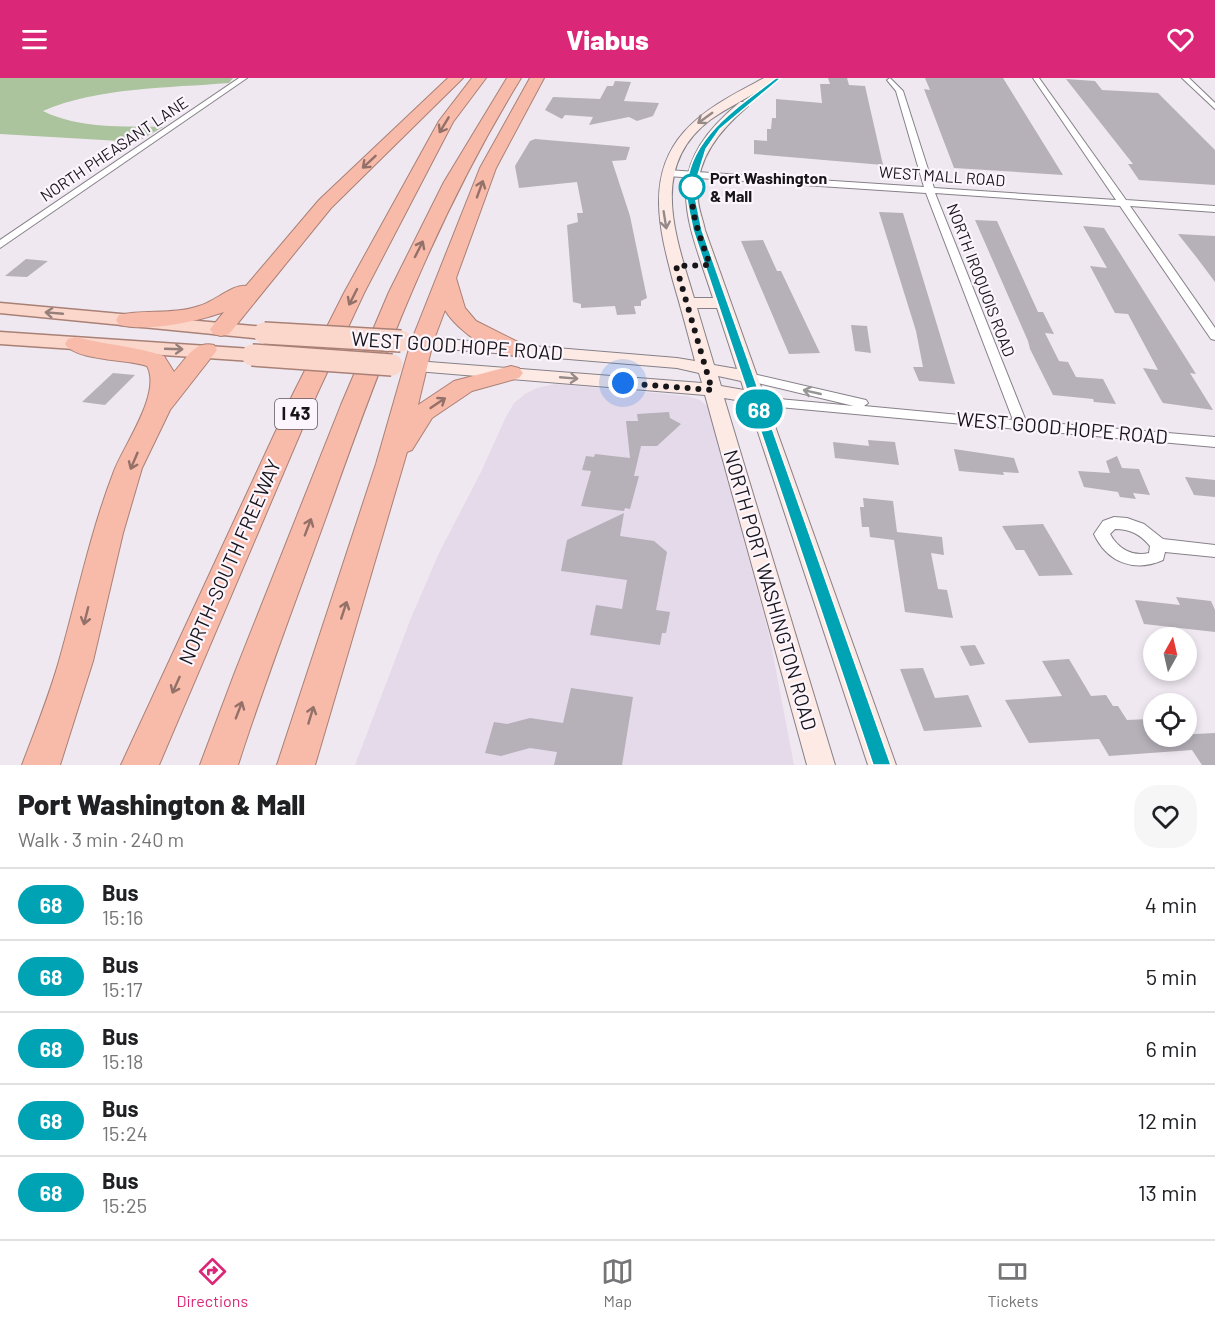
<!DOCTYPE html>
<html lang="en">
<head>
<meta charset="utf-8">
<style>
	body { margin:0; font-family:Barlow,sans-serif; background:#f6f6f6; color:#202124; height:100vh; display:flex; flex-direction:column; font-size:22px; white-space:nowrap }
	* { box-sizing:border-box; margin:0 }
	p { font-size:20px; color:#757577 }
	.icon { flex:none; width:33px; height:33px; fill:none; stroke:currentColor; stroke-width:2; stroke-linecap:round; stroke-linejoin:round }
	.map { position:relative; height:687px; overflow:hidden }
	.sheet { display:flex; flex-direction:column; background:#fff; flex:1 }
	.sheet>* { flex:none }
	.badge { padding:0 12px; border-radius:20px; font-size:21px; line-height:39px }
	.needle { width:39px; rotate:8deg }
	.tools { position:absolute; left:1143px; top:549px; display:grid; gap:12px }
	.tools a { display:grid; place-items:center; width:54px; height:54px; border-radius:50%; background:#fff; box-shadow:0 3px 9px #0003; font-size:30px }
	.you { position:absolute; width:30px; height:30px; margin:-15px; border:4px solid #fff; border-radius:50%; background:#1a73e8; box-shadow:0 0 0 9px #1a73e833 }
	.map>.badge { position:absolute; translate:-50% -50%; box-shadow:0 0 0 3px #fff }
	.round { display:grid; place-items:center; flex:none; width:63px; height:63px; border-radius:24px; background:#f6f6f6 }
	.summary { display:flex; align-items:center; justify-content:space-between; height:102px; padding:0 18px }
	h1 { font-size:28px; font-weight:800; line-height:45px }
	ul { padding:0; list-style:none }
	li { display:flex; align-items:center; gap:18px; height:72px; padding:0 18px; border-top:2px solid #e0e0e0 }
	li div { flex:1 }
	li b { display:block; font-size:22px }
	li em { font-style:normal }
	li .badge { min-width:66px; font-weight:700; text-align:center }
	header { display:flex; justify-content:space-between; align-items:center; height:78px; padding:0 18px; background:#db2777; color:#fff; font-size:27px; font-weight:800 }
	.tabs { display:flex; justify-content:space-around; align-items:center; height:84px; border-top:2px solid #e0e0e0; background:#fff; font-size:16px; color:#757577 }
	.tabs a { display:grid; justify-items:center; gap:3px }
	.tabs .active { color:#db2777 }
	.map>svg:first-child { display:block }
	.built { fill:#e5dae9 }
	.forest { fill:#abc49e }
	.building { fill:#b6b0b9 }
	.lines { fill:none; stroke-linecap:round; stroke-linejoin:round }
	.street-casing { stroke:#868088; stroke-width:2 }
	.secondary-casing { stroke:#868088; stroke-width:2 }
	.primary-casing { stroke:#a98076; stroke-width:3 }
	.highway-casing { stroke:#a98076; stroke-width:2 }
	.street { fill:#fff; fill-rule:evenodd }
	.secondary { fill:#fdeae5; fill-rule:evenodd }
	.primary { fill:#fbd6cb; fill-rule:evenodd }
	.highway { fill:#f8baa9; fill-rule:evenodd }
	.primary-bridge-far1-casing { stroke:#a98076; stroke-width:18; stroke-linecap:butt }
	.primary-bridge-casing { stroke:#a98076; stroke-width:24; stroke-linecap:butt }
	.primary-bridge-far1 { stroke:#fbd6cb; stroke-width:16 }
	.primary-bridge { stroke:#fbd6cb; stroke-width:21 }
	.oneway { stroke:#968a89 }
	.oneway2 { stroke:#937068 }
	.oneway3 { stroke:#947f7a }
	.oneway4 { stroke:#979697 }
	.line { fill:#00a3b4; stroke:#fff; stroke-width:1.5 }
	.walk { stroke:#171518; stroke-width:6; stroke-dasharray:0 10.8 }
	.stop-dot { fill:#fff; stroke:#00a3b4; stroke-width:3 }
	.labels { text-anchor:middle; stroke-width:4.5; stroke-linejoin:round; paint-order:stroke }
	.far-street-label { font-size:16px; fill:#171518; stroke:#fcf5fe }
	.far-stop-label { font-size:16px; font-weight:bold; fill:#171518; stroke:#fcf5fe; text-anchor:start }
	.shield { fill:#fcf5fe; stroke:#5c585d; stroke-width:1.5 }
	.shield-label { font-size:18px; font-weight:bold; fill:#171518 }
	.street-label { font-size:20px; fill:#171518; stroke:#fcf5fe }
</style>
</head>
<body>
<header><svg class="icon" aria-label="menu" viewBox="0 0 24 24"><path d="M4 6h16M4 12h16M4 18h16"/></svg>Viabus<svg class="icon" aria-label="heart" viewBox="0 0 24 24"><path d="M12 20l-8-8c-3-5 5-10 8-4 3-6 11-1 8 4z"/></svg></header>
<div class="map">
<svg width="1215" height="687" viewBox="0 0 1215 687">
	<rect width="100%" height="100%" fill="#efe8f1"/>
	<polygon class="built" points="555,306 687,318 700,322 708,329 769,556 794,687 355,687 411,540 439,475 481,394 505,341 514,325 525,316 537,310"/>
	<path class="forest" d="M0,0H233L229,5C169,10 98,9 43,33C79,51 124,48 163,49L137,64L0,56Z"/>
	<g class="building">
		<polygon points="828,0 847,0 849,7 865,8 883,87 754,76 754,62 767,63 767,51 771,51 772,40 776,40 776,21 822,25 820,6 830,6"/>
		<polygon points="925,0 1003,0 1063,97 954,90 924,11 930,12"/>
		<polygon points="1066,1 1095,3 1102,12 1158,15 1215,72 1215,107 1139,102 1128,86 1133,86"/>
		<polygon points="615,3 631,4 624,23 659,25 653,38 637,43 629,39 589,47 593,39 565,37 562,41 545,32 553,19 600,21 607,8 613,8"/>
		<polygon points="535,61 630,69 626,82 612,83 630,138 647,220 641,223 641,228 634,228 636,236 617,237 615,228 581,230 581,226 573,224 567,147 578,144 577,135 583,135 577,104 519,110 515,88 530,63"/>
		<polygon points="879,134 903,135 955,306 919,303 913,289 923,289 916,253"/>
		<polygon points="975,142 997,143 1038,234 1043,234 1054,256 1045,255 1059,283 1068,284 1076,299 1103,301 1116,326 1094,324 1093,321 1053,317 1030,271 1028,263"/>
		<polygon points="1083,148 1104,150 1196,296 1190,295 1213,332 1163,325 1161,322 1143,290 1158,292 1128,236 1115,235 1090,188 1107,190"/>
		<polygon points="1178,156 1215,158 1215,204 1197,180"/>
		<polygon points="763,162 777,193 781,193 820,275 789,276 741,163"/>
		<polygon points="26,181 48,183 27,199 5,198"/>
		<polygon points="851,247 867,248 871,275 855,273"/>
		<polygon points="113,295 135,297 105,327 82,324"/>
		<polygon points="669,334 670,340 681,346 657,368 641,368 634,398 639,398 630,431 625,430 624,433 581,428 591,393 582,392 586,378 594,379 595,376 630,380 626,343 638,343 637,336"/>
		<polygon points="868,362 895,364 899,387 835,380 833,364 869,368"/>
		<polygon points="954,371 1014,380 1019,395 1003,394 1004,397 959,393"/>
		<polygon points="1117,378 1122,390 1139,391 1150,417 1133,415 1136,421 1120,419 1118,414 1084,409 1078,393 1110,395 1106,383"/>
		<polygon points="1185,399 1215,402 1215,419 1194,417"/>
		<polygon points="863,420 893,423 897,454 942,459 944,477 931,475 938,511 947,512 953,540 905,534 894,462 870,459 869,449 862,449 860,429 864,429"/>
		<polygon points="624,435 620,458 654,463 667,474 656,532 670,534 666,555 662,555 660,567 590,557 596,527 622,531 627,502 561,493 567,462"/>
		<polygon points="1043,446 1073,497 1039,498 1024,472 1016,472 1002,448"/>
		<polygon points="1176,519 1211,523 1215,532 1215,554 1144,546 1135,522 1180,527"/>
		<polygon points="975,567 985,586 970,588 960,568"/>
		<polygon points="1069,581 1091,618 1106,617 1113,628 1118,628 1127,642 1149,641 1154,649 1154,658 1215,655 1215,687 1202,687 1192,672 1109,678 1099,661 1029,665 1005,622 1062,618 1042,583"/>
		<polygon points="923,590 935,620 968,617 982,649 924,653 900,591"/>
		<polygon points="571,610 633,619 622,687 554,687 557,674 530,670 501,678 485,675 494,644 507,646 530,640 563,645"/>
	</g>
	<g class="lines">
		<defs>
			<g id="street">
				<polygon points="239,0 247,0 0,170 0,162"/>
				<polygon points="890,0 903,13 934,110 1116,122 1033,0 1039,0 1126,122 1215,128 1215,134 1130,128 1215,250 1215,262 1211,261 1120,128 935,115 1026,343 1215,359 1215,369 779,329 751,323 749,320 756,316 779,321 854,328 745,302 743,299 745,296 749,295 866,322 868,325 864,328 1013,342 926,115 667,98 663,95 667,92 924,109 896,13 887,2"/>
				<polygon points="1182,0 1189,0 1215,25 1215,31"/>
				<path d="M1114,439L1127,440L1144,446L1163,461L1215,467V479L1165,474L1163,482C1134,495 1107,484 1094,456L1103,443ZM1115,451C1130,451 1140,456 1150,468L1149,475C1133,479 1118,471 1110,456Z"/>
			</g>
			<path id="secondary" d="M764,0H776C761,14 729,28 710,42C648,89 676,159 694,220H713C685,135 660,90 740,24H748V28C720,52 695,81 698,120C698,131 703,141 705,152L896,687H868L748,324L724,320L835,687H807L705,317L416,293L410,292L407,288L410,284L416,283L702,305L699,295L677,290L422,269L416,268L413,264L416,260L422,259L677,280L695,283C688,256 681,230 673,203C660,153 645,98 684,54C705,30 736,15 764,0ZM697,230H717L737,291L714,287ZM718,298L741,303L744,312L721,308Z"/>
			<g id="primary">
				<polygon points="0,225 264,249 270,251 273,255 270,259 264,261 0,235"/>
				<polygon points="0,254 252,271 259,273 262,277 259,281 252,283 0,266"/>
			</g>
			<g id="highway">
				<path d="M448,0H463L331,130L229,256L221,258L213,256L210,251L224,234C195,244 149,254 119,247L116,242L119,237C145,231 173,237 199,228C214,224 233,206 246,208L319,122Z"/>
				<polygon points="472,0 486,0 453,44 364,215 317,316 159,687 121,687 293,316 344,215 439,43"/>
				<path d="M507,0H521C434,142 381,283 326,439C296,522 265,603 238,687H200L235,594L341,327L389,214L444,104Z"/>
				<path d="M530,0H544L496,90L456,200L465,230L476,243L524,267L527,272L524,277C499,283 457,253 445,232L433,264L418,327L454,303L511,288L519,290L523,295L519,300L472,313L432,340L412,372L407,374L315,687H277L376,386L411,264L480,90Z"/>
				<path d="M76,259C106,267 135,268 164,278L174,294C186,281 195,262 214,267L217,272L170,332L142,390L123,455L93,583L60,687H22C35,653 49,618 59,583C77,520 90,455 114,393C124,367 162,315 147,288C127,281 76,283 65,266L68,261Z"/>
			</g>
		</defs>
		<use href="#street" class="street-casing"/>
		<use href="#secondary" class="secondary-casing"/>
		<use href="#primary" class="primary-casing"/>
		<use href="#highway" class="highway-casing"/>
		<use href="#street" class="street"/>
		<use href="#secondary" class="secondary"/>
		<use href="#primary" class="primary"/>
		<use href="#highway" class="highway"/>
		<defs>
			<polyline id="primary-bridge-far1" points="264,255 267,255"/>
			<g id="primary-bridge">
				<polyline points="264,255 401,263"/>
				<polyline points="252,277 392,287"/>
			</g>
		</defs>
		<use href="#primary-bridge-far1" class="primary-bridge-far1-casing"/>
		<use href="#primary-bridge" class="primary-bridge-casing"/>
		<use href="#primary-bridge-far1" class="primary-bridge-far1"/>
		<use href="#primary-bridge" class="primary-bridge"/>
	</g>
	<defs><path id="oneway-shaft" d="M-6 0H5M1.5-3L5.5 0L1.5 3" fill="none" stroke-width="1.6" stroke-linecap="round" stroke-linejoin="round" transform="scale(1.5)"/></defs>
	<g class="oneway">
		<use href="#oneway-shaft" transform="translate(705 40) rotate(144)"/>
		<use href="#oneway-shaft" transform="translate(665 142) rotate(81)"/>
		<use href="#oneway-shaft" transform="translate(569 300) rotate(5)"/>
	</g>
	<g class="oneway2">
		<use href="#oneway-shaft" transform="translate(444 47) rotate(121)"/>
		<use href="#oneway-shaft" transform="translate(369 84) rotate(137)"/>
		<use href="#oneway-shaft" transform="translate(480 111) rotate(-70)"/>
		<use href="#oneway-shaft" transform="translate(419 171) rotate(-63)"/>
		<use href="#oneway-shaft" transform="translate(353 219) rotate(117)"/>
		<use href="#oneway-shaft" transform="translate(438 325) rotate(-34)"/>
		<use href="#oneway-shaft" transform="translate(134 383) rotate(113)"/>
		<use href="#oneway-shaft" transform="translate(308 449) rotate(-69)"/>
		<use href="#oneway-shaft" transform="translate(344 532) rotate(-72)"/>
		<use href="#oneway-shaft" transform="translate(86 538) rotate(104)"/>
		<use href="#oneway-shaft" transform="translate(176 607) rotate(114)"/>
		<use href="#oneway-shaft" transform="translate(239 632) rotate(-69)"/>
		<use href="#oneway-shaft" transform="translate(311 637) rotate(-73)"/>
	</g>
	<g class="oneway3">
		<use href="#oneway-shaft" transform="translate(54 235) rotate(-175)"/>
		<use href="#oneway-shaft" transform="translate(174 271) rotate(2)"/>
	</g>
	<use class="oneway4" href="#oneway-shaft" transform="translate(812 314) rotate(-167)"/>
	<path class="line" d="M776,0H781L720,51L706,71L698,97L695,118L702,152L891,687H873L693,152C691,141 688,130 687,120C682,63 738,29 776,0Z"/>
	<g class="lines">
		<path class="walk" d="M623,305L712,312L676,188L710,187C701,162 690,135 692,109"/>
	</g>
	<circle class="stop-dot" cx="692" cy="109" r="12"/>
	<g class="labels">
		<g class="far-street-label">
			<text transform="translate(114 71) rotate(-34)" y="6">NORTH PHEASANT LANE</text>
			<text transform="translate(942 98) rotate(4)" y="6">WEST MALL ROAD</text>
			<text transform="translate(981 202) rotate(69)" y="6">NORTH IROQUOIS ROAD</text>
		</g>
		<g class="far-stop-label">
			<text x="710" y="106">Port Washington<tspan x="710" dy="18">&amp; Mall</tspan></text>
		</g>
		<rect class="shield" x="275" y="321" width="42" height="30" rx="4.5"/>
		<g class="shield-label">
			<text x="296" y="342">I 43</text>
		</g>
		<g class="street-label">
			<text transform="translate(457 268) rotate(4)" y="7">WEST GOOD HOPE ROAD</text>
			<text transform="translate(1062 350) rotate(5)" y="7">WEST GOOD HOPE ROAD</text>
			<text transform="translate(230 484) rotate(-66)" y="7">NORTH-SOUTH FREEWAY</text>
			<text transform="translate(770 512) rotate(74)" y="7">NORTH PORT WASHINGTON ROAD</text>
		</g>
	</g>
</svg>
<div class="tools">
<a><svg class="needle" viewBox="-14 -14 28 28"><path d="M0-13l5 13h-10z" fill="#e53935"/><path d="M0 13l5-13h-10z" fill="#757577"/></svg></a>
<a><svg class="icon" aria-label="locate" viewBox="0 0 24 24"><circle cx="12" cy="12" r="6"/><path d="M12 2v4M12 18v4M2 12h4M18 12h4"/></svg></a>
</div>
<div class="you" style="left:623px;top:305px"></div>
<b class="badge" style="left:759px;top:331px;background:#00a3b4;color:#fff">68</b>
</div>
<section class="sheet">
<div class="summary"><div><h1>Port Washington &amp; Mall</h1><p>Walk · 3 min · 240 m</p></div><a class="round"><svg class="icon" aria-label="heart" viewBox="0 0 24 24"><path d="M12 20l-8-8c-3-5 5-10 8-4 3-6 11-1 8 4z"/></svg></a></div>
<ul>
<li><span class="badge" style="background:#00a3b4;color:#fff">68</span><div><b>Bus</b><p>15:16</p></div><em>4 min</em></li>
<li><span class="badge" style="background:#00a3b4;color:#fff">68</span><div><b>Bus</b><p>15:17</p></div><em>5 min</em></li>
<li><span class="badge" style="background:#00a3b4;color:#fff">68</span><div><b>Bus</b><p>15:18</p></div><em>6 min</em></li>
<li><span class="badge" style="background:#00a3b4;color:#fff">68</span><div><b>Bus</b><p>15:24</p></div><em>12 min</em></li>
<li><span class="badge" style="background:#00a3b4;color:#fff">68</span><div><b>Bus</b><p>15:25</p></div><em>13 min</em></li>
</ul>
</section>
<nav class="tabs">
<a class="active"><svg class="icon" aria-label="directions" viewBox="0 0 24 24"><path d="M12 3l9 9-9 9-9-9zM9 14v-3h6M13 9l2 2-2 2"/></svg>Directions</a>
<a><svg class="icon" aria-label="map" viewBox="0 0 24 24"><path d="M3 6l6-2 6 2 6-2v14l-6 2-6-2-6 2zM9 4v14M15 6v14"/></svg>Map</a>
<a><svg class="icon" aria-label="tickets" viewBox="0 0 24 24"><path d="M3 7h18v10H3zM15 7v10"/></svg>Tickets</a>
</nav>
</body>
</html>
